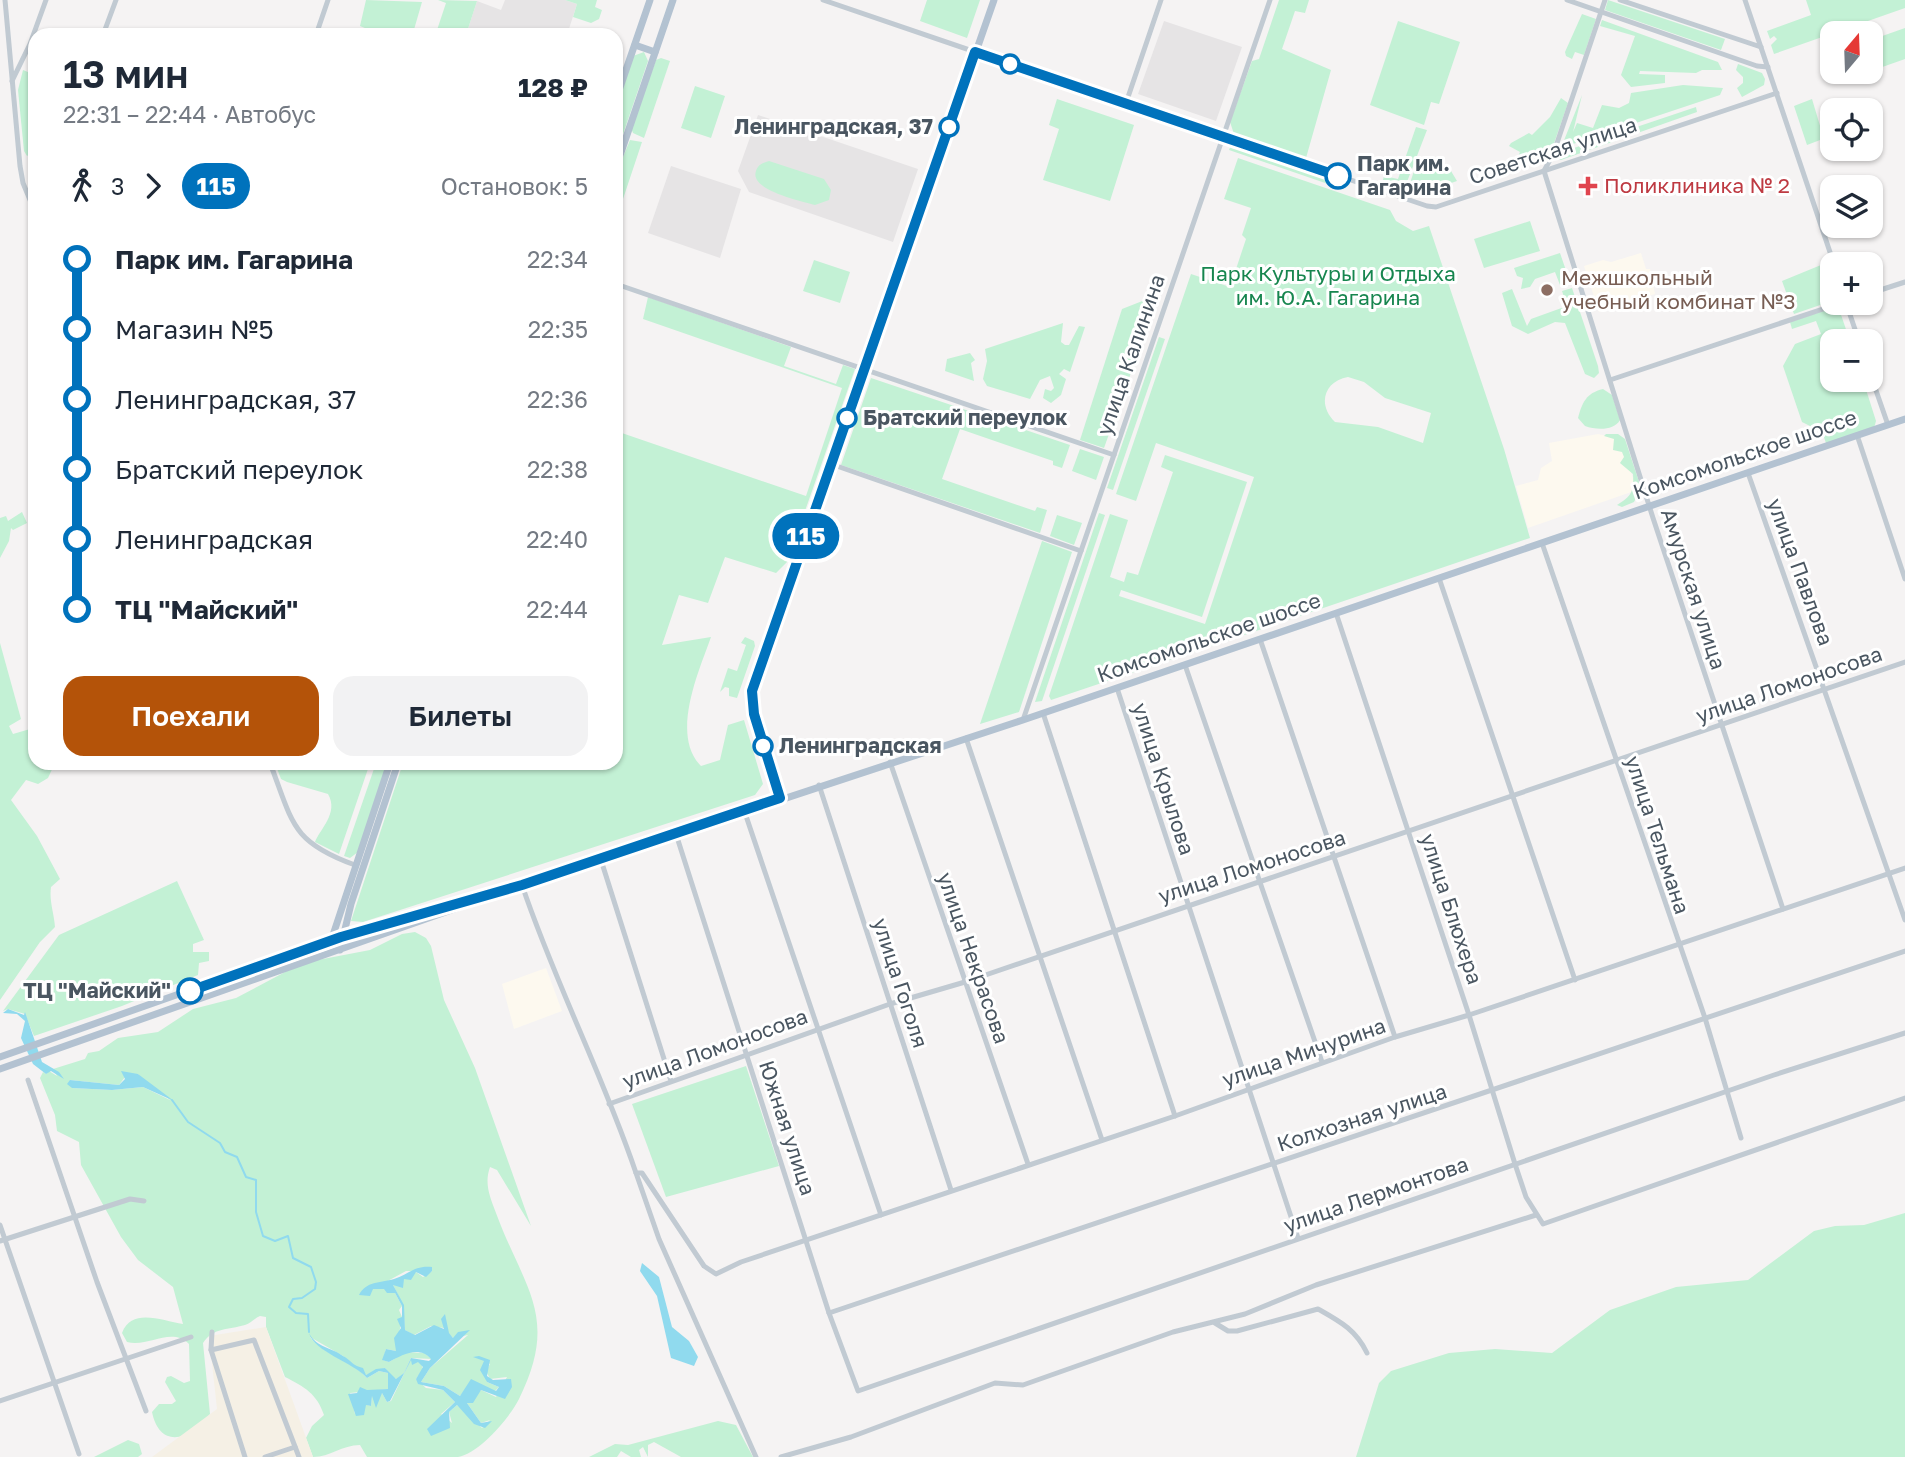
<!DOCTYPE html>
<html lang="ru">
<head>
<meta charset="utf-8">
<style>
	body { margin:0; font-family:"Golos Text",sans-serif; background:#f2f2f3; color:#1f2937; height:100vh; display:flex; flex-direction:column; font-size:26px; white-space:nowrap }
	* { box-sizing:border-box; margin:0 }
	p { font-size:23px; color:#747a83 }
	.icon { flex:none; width:38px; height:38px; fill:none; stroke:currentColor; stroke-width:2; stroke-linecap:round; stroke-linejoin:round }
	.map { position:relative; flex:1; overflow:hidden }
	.details { position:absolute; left:28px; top:28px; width:595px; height:742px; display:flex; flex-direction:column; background:#fff; border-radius:21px; box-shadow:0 2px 5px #0004 }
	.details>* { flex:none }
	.badge { padding:0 14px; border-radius:23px; font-size:24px; line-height:46px }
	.needle { width:46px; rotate:19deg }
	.buttons { position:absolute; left:1820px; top:21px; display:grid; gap:14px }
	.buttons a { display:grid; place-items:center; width:63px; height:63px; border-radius:14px; background:#fff; box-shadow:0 2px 5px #0004; font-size:35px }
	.map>.badge { position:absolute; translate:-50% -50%; box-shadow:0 0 0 4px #fff }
	.legs { display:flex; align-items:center; gap:10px; height:77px; padding:0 35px; font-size:23px }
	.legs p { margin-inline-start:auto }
	.head { display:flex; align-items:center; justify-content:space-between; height:119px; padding:0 35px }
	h1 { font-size:38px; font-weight:600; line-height:52px }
	.primary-button { display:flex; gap:14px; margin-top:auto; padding:14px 35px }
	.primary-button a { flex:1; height:80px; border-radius:21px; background:#b45309; color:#fff; font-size:28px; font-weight:600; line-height:80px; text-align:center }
	.primary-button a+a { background:#f2f2f3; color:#1f2937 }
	ul { padding:0 35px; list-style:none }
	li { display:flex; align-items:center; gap:24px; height:70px; font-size:26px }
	li i { display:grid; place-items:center; width:10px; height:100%; margin:0 9px; background:currentColor }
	li i::after { content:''; width:18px; height:18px; margin:-9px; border:5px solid; border-radius:50%; background:#fff }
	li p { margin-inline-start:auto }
	li:first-child i { background:linear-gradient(#0000 50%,currentColor 0) }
	li:last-child i { background:linear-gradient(currentColor 50%,#0000 0) }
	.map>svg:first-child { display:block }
	.commercial { fill:#fdf9ef }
	.education { fill:#e6e4e5 }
	.green { fill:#c3f1d5; fill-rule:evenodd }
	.sand { fill:#f5f0e5 }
	.water { fill:#90daee }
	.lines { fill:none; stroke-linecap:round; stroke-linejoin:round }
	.stream { stroke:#90daee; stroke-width:2 }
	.minor { stroke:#c1cad2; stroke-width:5 }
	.major { stroke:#b3c2d1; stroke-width:7 }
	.line-1-casing { stroke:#fff; stroke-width:16 }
	.line-1 { stroke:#0072bc; stroke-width:10 }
	.stop-1-dot { fill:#fff; stroke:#0072bc; stroke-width:3.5 }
	.health-dot { fill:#e0444e; stroke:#fff; stroke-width:2.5 }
	.education-dot { fill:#8d6e63; stroke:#fff; stroke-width:2.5 }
	.labels { text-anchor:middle; stroke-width:6; stroke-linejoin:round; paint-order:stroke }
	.stop-label { font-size:21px; font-weight:bold; fill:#4a5661; stroke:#fff; text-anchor:start }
	.street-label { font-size:21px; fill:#4a5661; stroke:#fff }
	.health-label { font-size:21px; fill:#be3a42; stroke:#fff; text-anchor:start }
	.park-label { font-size:21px; fill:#17864f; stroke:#fff }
	.education-label { font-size:21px; fill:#785e54; stroke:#fff; text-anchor:start }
</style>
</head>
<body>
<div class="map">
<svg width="1905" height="1457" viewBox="0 0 1905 1457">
	<rect width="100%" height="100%" fill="#f5f3f3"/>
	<g class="commercial">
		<polygon points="1641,253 1646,269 1650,269 1655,294 1599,312 1584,266 1603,260 1611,262"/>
		<polygon points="1598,434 1620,439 1637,490 1528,528 1516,486 1538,480 1541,468 1552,461 1549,443"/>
		<polygon points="546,968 562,1011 514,1029 502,984"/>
	</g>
	<g class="education">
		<polygon points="505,0 565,0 577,4 567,35 466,35 477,1 501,10"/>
		<polygon points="1164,21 1242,47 1216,121 1138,94"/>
		<polygon points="758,115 918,169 893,242 749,192 738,171"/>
		<polygon points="671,166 741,189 720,258 648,233"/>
	</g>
	<g class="green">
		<polygon points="366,0 422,2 413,33 403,30 401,35 373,35 372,31 360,26"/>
		<polygon points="438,0 477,1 466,35 425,35 427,31 436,33 446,3"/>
		<polygon points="565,0 597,0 595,7 602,10 599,19 591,23 573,17 577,4"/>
		<polygon points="927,0 980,0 967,38 920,21"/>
		<polygon points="1279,0 1309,0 1305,13 1295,11 1282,49 1331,70 1306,158 1235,137 1230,122 1252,61 1259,59"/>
		<polygon points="1608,0 1725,39 1721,50 1605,10"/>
		<polygon points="1806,0 1905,0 1905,8 1774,54 1771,45 1777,39 1774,36 1770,39 1767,31 1811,15"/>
		<polygon points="1582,14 1596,19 1584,55 1575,52 1572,59 1566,56 1565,52"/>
		<polygon points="1602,20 1718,62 1722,70 1702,70 1696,73 1640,71 1639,74 1665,75 1665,83 1631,87 1621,75 1635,36 1600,26"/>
		<polygon points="1398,21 1460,42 1439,104 1431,102 1424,125 1370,105"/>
		<polygon points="1905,28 1905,59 1871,71 1871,40"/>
		<polygon points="644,52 648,61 616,155 616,105 633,56"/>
		<polygon points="661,58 670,61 644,138 633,133 631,128 656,60"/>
		<polygon points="1738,64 1762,73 1765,79 1764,85 1742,97 1737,88 1743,83 1743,77 1736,70"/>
		<polygon points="23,70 35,75 35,150 27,156 24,151 18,90"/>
		<polygon points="1683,85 1723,88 1720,95 1561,148 1582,95 1573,132 1577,123 1593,128 1602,105 1619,108 1629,103 1631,93"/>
		<polygon points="695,86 725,96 711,138 681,128"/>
		<polygon points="1561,98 1568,103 1551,152 1511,165 1510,161 1515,163 1520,152 1509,146 1511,143 1529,133 1532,135 1550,117"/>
		<polygon points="1057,99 1134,125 1110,201 1043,180 1059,129 1049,125"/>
		<polygon points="1812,99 1821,129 1828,137 1807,145 1794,106"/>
		<polygon points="1696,107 1697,112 1561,160 1557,158 1559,153"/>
		<polygon points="1416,127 1427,130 1405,187 1383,180 1384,176 1398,179"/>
		<polygon points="630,140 642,142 616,220 616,174"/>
		<polygon points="1231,145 1330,179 1328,184 1229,150"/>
		<polygon points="1419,156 1430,169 1451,171 1457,181 1422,193 1408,189"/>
		<path d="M1238,158L1390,210L1396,221L1413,231L1429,226L1504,449L1530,538L1276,624L1271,619L1262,623V629L1051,700L1049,696L1110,514L1128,520L1110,577L1124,582L1127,572L1138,575L1173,472L1161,467L1165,455L1247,482L1202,617L1121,590L1119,596L1205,624L1254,477L1156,443L1136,501L1116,494L1191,274L1230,287L1246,239L1242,235L1251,208L1224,199ZM1348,377L1364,382L1385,398L1431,413L1423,443L1378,427L1335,422C1317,405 1324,381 1348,377Z"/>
		<path d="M769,161L824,179L831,190L829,200L815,205C801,201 749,190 756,171C758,164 763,163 769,161Z"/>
		<polygon points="1530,221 1540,251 1484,268 1474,239"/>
		<polygon points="1560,253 1570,282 1560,285 1555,272 1535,279 1530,287 1521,289 1523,278 1517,276 1514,268"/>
		<polygon points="814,260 850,272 840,303 803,291"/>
		<path d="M1821,265L1829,268C1832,278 1836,293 1829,302L1794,314L1782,281Z"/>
		<polygon points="1572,288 1598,366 1599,373 1594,378 1585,374 1565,323 1555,322 1528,334 1512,326 1502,293 1512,289 1527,326 1531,319 1567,306 1562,291"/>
		<path d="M648,297L791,347L784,366L836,384L843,365L855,369L787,562L776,573L725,557L708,603L679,595L662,645L711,637C699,671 670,735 701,766L720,760L728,725L744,720L763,784L755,795L363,922L351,921L403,763H616V431L806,496L842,388L643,319Z"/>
		<polygon points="1150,298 1157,300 1104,448 1080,440 1122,309"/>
		<polygon points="1838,306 1850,341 1832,341 1832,380 1863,380 1876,421 1874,428 1826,443 1822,432 1802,422 1783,366 1795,344 1821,334 1816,321 1792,329 1790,322"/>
		<polygon points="1063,323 1061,342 1065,345 1069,345 1079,326 1085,327 1070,372 1064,369 1059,374 1066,379 1061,395 1051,403 1043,398 1045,389 1051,391 1054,388 1050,376 1040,380 1030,399 987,386 983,379 987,361 985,349"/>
		<polygon points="1159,337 1165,339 1113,490 1107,488"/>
		<polygon points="970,353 975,360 971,363 974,381 945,371 947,359"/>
		<polygon points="871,378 1070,445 1062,468 1053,465 1053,461 960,429 942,479 1035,511 1037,507 1047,510 1040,533 841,465"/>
		<path d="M1603,389L1612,395L1620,420C1614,431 1596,430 1585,426L1578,418C1582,403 1586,393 1603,389Z"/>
		<path d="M1606,434H1618L1625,439L1641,488L1634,502L1622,507L1617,505C1632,496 1634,491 1633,474L1620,463L1624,457L1622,452L1613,450L1614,439L1604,436Z"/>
		<polygon points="1080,449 1104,457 1096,480 1072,471"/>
		<polygon points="22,512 27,523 13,530 11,528 9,541 0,558 0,518 6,516 8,521"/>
		<polygon points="1099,513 1105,515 1042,701 1035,702"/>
		<polygon points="1057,515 1082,523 1074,545 1050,536"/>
		<polygon points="1042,541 1072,552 1019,712 980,724"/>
		<polygon points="745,637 754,641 755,646 737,698 729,696 729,688 725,687 720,692 728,668 737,671 746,645 741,643"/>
		<path d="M0,643L21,719L9,726L13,734L30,729L31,720L35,718V763H55L48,778L38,784L26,780L11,800L37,836L60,879L51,887C49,901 54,913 55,927L40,942L0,1000Z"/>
		<path d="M275,763H370L339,854L315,842C320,829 339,813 328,794L287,782L281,779Z"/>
		<polygon points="376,763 388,763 358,852 350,858 344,856"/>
		<polygon points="177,881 204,940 193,944 193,952 209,952 209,961 199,963 198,975 122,1006 34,1036 25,1014 8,1009 3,1011 59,935"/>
		<path d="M415,932L426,938L431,946L444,1000L475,1068L531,1226L497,1170L490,1167C484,1184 490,1197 496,1213C524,1289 560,1316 519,1399C510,1417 480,1453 458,1457C430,1457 396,1457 367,1457L360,1445C342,1445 330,1457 313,1457L306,1438L312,1426L324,1415C317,1394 305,1387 285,1377L266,1327V1317L260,1316C255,1318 251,1323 245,1325C228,1330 214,1327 203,1343L210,1414C192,1439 160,1451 152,1412L159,1404H172L176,1401L165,1382L167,1377L171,1376L184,1383L190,1381L189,1344C171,1326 148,1348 127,1342L122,1333C132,1307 162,1321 183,1324L173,1287L138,1260L121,1237L81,1165L79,1142L57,1131L55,1115L40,1078L43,1072L46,1074L49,1071L57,1076L53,1069L85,1059L88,1053L99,1051L118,1038L158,1032L193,1009L236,998L302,963L370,950L402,934ZM138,1074C147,1085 160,1090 170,1100L143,1087L112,1090L72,1088L70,1080L119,1085L125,1077ZM406,1271H432L423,1277L416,1272L393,1285L403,1305L405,1330L414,1335L431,1326L444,1328L453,1338L468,1335L430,1368L421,1382L444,1386L460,1396L465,1390L482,1387L495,1391L499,1387L487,1382L484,1361L490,1364L486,1371L490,1379L507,1377L496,1397L481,1390L467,1403L481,1423L490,1420L482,1428L457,1405L449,1412L452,1423L441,1414L455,1402L443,1390L426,1388L416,1379L423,1369L421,1363L411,1359L391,1401L387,1402L382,1393L374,1398L372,1395L371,1406L367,1405L360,1394L355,1414L350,1393L388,1389V1373L379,1371L367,1378C351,1360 325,1356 310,1337L343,1356L366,1375L385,1368L392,1378L397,1379L404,1373L411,1358L432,1359L424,1353L406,1352L389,1362L383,1360L386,1349L396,1351L402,1317L399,1310L402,1306L395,1293L384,1288L373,1289Z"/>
		<polygon points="746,1066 779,1166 666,1197 632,1104"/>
		<polygon points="1905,1213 1905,1457 1356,1457 1379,1383 1391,1371 1449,1353 1495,1349 1552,1353 1610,1310 1676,1287 1748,1280 1814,1231 1835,1226 1864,1225"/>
		<polygon points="718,1421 736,1425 753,1457 681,1457 654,1442 648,1445 648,1457 643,1447 639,1450 641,1457 631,1457 621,1451 617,1457 589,1457 615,1444 628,1445"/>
		<polygon points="128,1440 139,1444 142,1454 138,1457 94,1457"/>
	</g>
	<polygon class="sand" points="266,1327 313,1457 152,1457 217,1409 209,1336"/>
	<g class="water">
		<polygon points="8,1009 24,1015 25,1012 42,1062 59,1072 64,1079 51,1071 46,1074 33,1064 21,1038 25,1021 17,1014 3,1013"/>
		<polygon points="121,1071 138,1074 174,1101 143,1087 112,1090 72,1088 67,1084 70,1080 119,1085 125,1079"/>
		<polygon points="642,1263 659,1277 672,1327 689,1341 698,1357 694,1366 671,1358 657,1296 640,1271"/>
		<path d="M432,1267V1271L426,1277L416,1272L411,1280L404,1279L403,1288L393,1285L404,1305L405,1330L415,1335L434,1325L444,1329L441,1319L445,1314L449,1333L453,1338L458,1332L470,1330L430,1368L421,1382L444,1386L460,1396L471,1379L496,1391L499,1387L487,1382L480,1370L484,1361L473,1357L479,1356L490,1360L487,1376L493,1380L511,1379L512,1387L505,1399L481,1390L473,1403H467L481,1423L492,1421L485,1428L474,1424L457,1405L449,1412L450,1428L431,1436L427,1429L455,1402L443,1390L418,1384L416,1379L423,1367L418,1362L412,1365L411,1360L390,1401L387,1402L382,1393L376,1408L372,1396L371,1406L366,1405L364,1415L356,1416L348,1394L357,1393L360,1387L367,1390L388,1389V1373L379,1371L367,1378C353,1362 314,1352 309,1333C317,1348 331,1347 343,1356C352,1361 353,1366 363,1368L366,1375L376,1369L385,1368L396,1379L404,1373L411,1358L429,1361L431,1359C419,1345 402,1355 389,1362L382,1360L386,1349L396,1351L394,1338L401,1328L397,1319L402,1317V1306L395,1293H387L384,1289H373L370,1296L359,1295C366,1281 380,1283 394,1279C408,1275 414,1265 432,1267Z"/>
	</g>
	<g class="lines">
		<polyline class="stream" points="172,1100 188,1122 220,1143 225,1152 237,1157 246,1177 256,1180 256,1212 263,1236 275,1241 288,1236 293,1258 311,1267 316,1282 315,1289 302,1298 293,1299 289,1307 296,1313 308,1314 309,1332"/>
		<g class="minor">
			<polyline points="5,0 20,166 23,183 35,212"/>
			<polyline points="823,0 1427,206 1436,207 1777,93"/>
			<polyline points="1567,0 1757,66 1768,67"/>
			<polyline points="1605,0 1554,152 1544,171 1653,518 1783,909"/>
			<polyline points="1620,0 1761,47"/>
			<polyline points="1745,0 1834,264"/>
			<polyline points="103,35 116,0"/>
			<polyline points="316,35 328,0"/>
			<polyline points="12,81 30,44 46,0"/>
			<polyline points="1126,103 1161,0"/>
			<polyline points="616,284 1114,455"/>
			<polyline points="1871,293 1905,282"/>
			<polyline points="1846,303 1859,341"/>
			<polyline points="1871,376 1888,425"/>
			<polyline points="1610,380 1841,303"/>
			<polyline points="1857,435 1905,579"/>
			<polyline points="831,464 1081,551"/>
			<polyline points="1748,473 1905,920"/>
			<polyline points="1542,543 1705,1018 1741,1138"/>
			<polyline points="1439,578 1575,980"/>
			<polyline points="1336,613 1469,1015 1515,1164 1526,1197 1543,1224 1905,1098"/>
			<polyline points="1260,639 1395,1037"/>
			<polyline points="1185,665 1322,1062"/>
			<polyline points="1117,688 1298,1238"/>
			<polyline points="1043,713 1175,1116"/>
			<polyline points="1023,720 1270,0"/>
			<polyline points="966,738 1102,1140"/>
			<polyline points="890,762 1028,1164"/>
			<path d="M270,763C293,823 291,842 355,865"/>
			<polyline points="819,785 951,1190"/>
			<polyline points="744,810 881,1215"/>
			<polyline points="676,834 829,1313 858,1391 1774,1075 1905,1033"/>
			<polyline points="601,860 671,1081"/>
			<path d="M522,885C555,983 603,1075 636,1173H642L704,1266L716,1274L741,1262L1175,1116L1395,1037L1469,1015L1905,868"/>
			<polyline points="28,1080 97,1282 146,1411"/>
			<polyline points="609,1104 890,1004 965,982 1905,662"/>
			<polyline points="636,1173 659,1239 756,1457"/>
			<polyline points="0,1225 79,1454"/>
			<polyline points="0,1241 130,1199 144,1201"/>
			<polyline points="829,1313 1905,951"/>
			<path d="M1215,1323L1228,1331H1237L1318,1309C1341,1322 1356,1330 1367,1353"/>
			<polyline points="212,1332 211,1350 245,1457"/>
			<polyline points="211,1350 254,1340 299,1457"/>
			<polyline points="0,1401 191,1337"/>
			<polyline points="265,1457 295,1447"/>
			<polyline points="781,1457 851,1437 995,1383 1023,1385 1173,1332 1245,1314 1316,1285 1536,1215"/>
		</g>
		<g class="major">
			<polyline points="635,45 655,52"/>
			<polyline points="616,99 650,0"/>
			<polyline points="616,167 673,0"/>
			<polyline points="780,798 753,714 753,691 994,0"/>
			<polyline points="331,941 390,763"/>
			<polyline points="340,950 351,904 398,763"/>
			<polyline points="0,1057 341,937 477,897"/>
			<polyline points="0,1069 522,885 1023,720 1905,419"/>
		</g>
	</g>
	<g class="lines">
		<defs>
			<polyline id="line-1" points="190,991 341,937 522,885 780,798 754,714 752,691 975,52 1338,176"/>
		</defs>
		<use href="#line-1" class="line-1-casing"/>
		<use href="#line-1" class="line-1"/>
	</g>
	<g class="stop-1-dot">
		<circle cx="1010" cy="64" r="9"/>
		<circle cx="949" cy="127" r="9"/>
		<circle cx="1338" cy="176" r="12"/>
		<circle cx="847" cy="418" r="9"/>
		<circle cx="763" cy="746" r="9"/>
		<circle cx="190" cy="991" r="12"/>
	</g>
	<path class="health-dot" d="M1584.5 175.5h7v7h7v7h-7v7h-7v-7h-7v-7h7z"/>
	<circle class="education-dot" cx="1547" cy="290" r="7"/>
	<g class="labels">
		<g class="stop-label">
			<text x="933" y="134" text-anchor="end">Ленинградская, 37</text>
			<text x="1357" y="171">Парк им.<tspan x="1357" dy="24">Гагарина</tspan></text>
			<text x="863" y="425">Братский переулок</text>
			<text x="779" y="753">Ленинградская</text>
			<text x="171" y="998" text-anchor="end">ТЦ "Майский"</text>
		</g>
		<g class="street-label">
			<text transform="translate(1553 151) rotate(-18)" y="7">Советская улица</text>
			<text transform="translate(1131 355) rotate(-71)" y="7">улица Калинина</text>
			<text transform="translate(1745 455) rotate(-19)" y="7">Комсомольское шоссе</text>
			<text transform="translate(1800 572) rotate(70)" y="7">улица Павлова</text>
			<text transform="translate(1693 589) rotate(72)" y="7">Амурская улица</text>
			<text transform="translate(1209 638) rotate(-19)" y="7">Комсомольское шоссе</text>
			<text transform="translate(1789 685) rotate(-19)" y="7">улица Ломоносова</text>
			<text transform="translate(1163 779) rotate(72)" y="7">улица Крылова</text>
			<text transform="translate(1657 835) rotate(72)" y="7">улица Тельмана</text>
			<text transform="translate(1252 867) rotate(-18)" y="7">улица Ломоносова</text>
			<text transform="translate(1451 909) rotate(72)" y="7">улица Блюхера</text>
			<text transform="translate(973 958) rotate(71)" y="7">улица Некрасова</text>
			<text transform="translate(900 983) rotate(72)" y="7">улица Гоголя</text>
			<text transform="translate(715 1049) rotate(-20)" y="7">улица Ломоносова</text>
			<text transform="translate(1304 1053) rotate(-19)" y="7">улица Мичурина</text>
			<text transform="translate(1362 1118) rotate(-18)" y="7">Колхозная улица</text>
			<text transform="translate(787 1128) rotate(72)" y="7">Южная улица</text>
			<text transform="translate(1376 1195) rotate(-19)" y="7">улица Лермонтова</text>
		</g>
		<g class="health-label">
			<text x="1604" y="193">Поликлиника № 2</text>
		</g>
		<g class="park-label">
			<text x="1328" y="281">Парк Культуры и Отдыха<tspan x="1328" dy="24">им. Ю.А. Гагарина</tspan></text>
		</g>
		<g class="education-label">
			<text x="1561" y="285">Межшкольный<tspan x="1561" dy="24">учебный комбинат №3</tspan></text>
		</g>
	</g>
</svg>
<div class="buttons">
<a><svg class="needle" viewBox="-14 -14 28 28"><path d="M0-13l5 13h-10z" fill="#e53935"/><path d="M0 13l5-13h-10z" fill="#747a83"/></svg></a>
<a><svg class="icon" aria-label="locate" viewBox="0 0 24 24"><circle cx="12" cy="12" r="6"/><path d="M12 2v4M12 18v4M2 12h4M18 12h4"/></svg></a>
<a><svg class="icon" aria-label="layers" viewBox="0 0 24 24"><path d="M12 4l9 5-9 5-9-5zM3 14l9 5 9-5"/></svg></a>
<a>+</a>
<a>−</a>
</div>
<b class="badge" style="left:806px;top:536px;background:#0072bc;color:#fff">115</b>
<section class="details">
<div class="head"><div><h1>13 мин</h1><p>22:31 – 22:44 · Автобус</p></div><b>128 ₽</b></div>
<div class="legs"><svg class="icon" aria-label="walk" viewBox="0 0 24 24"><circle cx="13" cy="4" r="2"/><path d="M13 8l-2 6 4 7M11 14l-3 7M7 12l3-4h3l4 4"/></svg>3<svg class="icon" aria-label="forward" viewBox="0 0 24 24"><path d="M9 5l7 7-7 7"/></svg><b class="badge" style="background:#0072bc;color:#fff">115</b><p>Остановок: 5</p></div>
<ul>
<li><i style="color:#0072bc"></i><b>Парк им. Гагарина</b><p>22:34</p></li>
<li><i style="color:#0072bc"></i><span>Магазин №5</span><p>22:35</p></li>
<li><i style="color:#0072bc"></i><span>Ленинградская, 37</span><p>22:36</p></li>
<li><i style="color:#0072bc"></i><span>Братский переулок</span><p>22:38</p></li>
<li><i style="color:#0072bc"></i><span>Ленинградская</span><p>22:40</p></li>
<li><i style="color:#0072bc"></i><b>ТЦ &quot;Майский&quot;</b><p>22:44</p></li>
</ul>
<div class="primary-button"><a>Поехали</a><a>Билеты</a></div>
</section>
</div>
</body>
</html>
